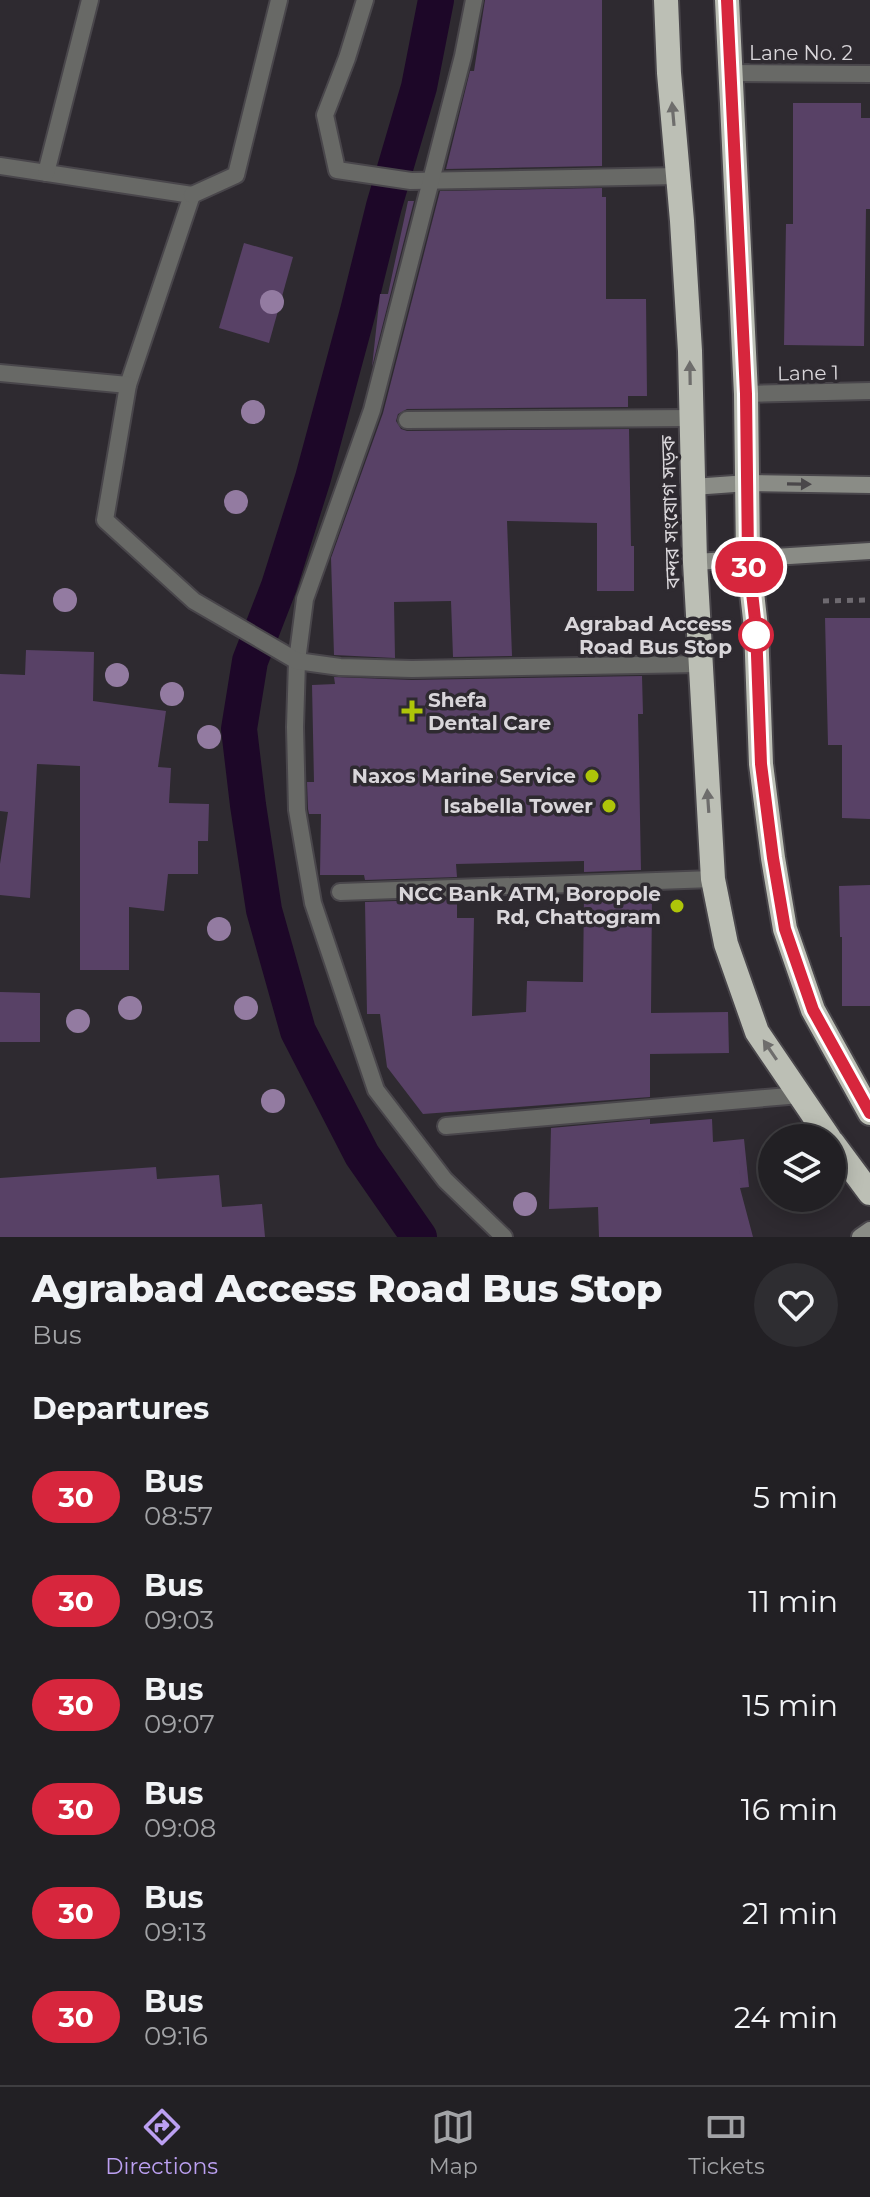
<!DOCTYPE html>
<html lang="en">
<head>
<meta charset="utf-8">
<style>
	body { margin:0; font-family:Montserrat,"Noto Sans Bengali",sans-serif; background:#2e2d31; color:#f1f3f6; height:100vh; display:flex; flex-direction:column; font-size:30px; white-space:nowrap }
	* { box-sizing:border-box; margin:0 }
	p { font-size:26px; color:#a2a3a6 }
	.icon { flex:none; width:44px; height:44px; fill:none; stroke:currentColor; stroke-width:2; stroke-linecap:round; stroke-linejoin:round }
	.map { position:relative; height:1237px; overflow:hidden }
	.drawer { display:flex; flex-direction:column; background:#222024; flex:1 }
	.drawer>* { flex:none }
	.badge { padding:0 16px; border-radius:26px; font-size:28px; line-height:52px }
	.tools { position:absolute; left:758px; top:1124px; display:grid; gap:16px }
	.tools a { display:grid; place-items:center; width:88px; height:88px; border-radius:50%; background:#222024; box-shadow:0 4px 20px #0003,0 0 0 2px #3f3e41; font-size:40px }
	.map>.badge { position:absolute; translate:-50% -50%; box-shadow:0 0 0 4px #fff }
	h2 { padding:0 32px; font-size:30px; line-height:72px }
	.round { display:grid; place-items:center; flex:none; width:84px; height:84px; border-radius:42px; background:#2e2d31 }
	.headline { display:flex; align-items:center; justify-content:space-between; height:136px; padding:0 32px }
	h1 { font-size:38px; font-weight:800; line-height:60px }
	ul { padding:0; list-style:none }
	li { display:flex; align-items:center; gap:24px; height:104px; padding:0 32px }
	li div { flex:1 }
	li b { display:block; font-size:30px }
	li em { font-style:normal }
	li .badge { min-width:88px; font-weight:700; text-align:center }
	.menu { display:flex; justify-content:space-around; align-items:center; height:112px; border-top:2px solid #3f3e41; background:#222024; font-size:22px; color:#a2a3a6 }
	.menu a { display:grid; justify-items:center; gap:4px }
	.menu .current { color:#bca0f2 }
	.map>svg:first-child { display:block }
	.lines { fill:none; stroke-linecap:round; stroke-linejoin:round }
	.canal { stroke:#1d0728; stroke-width:36 }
	.building { fill:#584166 }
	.street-casing { stroke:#49464b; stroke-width:20 }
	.secondary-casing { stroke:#49464b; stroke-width:20 }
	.highway-casing { stroke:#49464b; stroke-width:28 }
	.path { stroke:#6e6a70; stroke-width:5; stroke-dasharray:6 6; stroke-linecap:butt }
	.street { stroke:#686966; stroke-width:16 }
	.secondary { stroke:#8a8c86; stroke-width:16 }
	.highway { stroke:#bcbfb5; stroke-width:24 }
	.tree { fill:#937ba1 }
	.oneway { fill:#6e6d6c }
	.oneway2 { fill:#4a474a }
	.line-casing { stroke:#fff; stroke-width:18 }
	.line { stroke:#d7263d; stroke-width:12 }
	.stop-dot { fill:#fff; stroke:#d7263d; stroke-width:4 }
	.poi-dot { fill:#aec509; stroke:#2e2a30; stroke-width:3 }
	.labels { text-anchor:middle; stroke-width:7; stroke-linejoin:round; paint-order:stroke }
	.street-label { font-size:20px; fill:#d9d6da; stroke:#2e2a30 }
	.stop-label { font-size:20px; font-weight:bold; fill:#d9d6da; stroke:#2e2a30; text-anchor:end }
	.poi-label { font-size:20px; font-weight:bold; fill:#d9d6da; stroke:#2e2a30; text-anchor:end }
</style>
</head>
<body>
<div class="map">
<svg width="870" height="1237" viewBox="0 0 870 1237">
	<rect width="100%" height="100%" fill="#2e2a30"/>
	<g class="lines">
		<polyline class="canal" points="419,1237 362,1155 298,1031 264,910 248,805 239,729 250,661 279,586 313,478 358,311 384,206 419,87 436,0"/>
	</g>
	<g class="building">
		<polygon points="485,0 602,0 602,166 446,169 470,71 474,71"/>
		<polygon points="793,103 861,103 861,118 870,118 870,209 866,209 864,346 784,345 786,224 793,224"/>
		<polygon points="602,188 602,197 606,197 606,299 646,299 647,396 628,396 628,407 407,409 398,414 396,421 401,429 407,431 629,429 631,546 634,546 634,591 597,591 597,523 507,521 512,656 453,657 451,601 394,602 395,658 334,655 331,558 383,413 440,191"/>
		<polygon points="408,201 414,201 372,367 380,294 388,294"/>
		<polygon points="244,243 293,257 269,343 219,328"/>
		<polygon points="825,618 870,618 870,819 842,818 842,745 828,745"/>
		<polygon points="26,650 94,652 93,701 166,711 158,767 171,768 169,803 209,804 208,841 198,841 198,874 168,874 164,911 129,907 129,970 80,970 80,766 37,764 30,898 0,895 0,864 8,812 0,811 0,674 25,675"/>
		<polygon points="642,676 643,714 638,714 641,870 584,872 584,861 456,864 457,877 365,880 364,875 320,875 321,814 309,814 308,809 307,782 314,782 312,685 335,684 334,677 412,680"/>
		<polygon points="870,885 870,1006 842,1006 842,937 840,937 839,886"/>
		<polygon points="641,892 641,896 652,896 651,1013 728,1012 729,1053 650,1054 650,1097 423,1114 387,1067 380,1014 367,1014 365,902 457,899 457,918 474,918 472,1016 526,1012 527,981 583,982 584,894"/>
		<polygon points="0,992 40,993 40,1042 0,1042"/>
		<polygon points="650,1119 650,1124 712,1119 713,1142 744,1139 749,1187 740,1188 753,1237 599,1237 598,1207 549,1209 551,1128"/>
		<polygon points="156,1167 157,1179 219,1175 222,1207 262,1204 265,1237 0,1237 0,1178"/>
	</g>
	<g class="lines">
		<defs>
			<g id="street">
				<polyline points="365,0 347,58 325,115 337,170 411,181 679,176"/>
				<polyline points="474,0 463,56 372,410 305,599 297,661 295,727 297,810 313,903 376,1090 445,1180 504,1237"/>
				<polyline points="731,73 870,74"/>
				<polyline points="0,166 192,195 128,385"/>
				<polyline points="46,173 90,0"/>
				<polyline points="192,195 236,175 279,0"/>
				<polyline points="0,373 128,385 105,520 194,601 297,661 340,667 412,669 700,664"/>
				<polyline points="746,394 870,391"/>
				<polyline points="407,420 691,418"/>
				<polyline points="340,892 713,879"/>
				<polyline points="446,1126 800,1095"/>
			</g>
			<g id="secondary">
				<polyline points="693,487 748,483 870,485"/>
				<polyline points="695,562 870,551"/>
				<polyline points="860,1237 870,1230"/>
			</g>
			<g id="highway">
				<polyline points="666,0 669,73 682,221 690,351 695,562 713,879 726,944 757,1032 829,1138"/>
				<polyline points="727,0 746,394 748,557 756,628 761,764 773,858 785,929 813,1010 870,1113"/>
				<polyline points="832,1142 870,1193"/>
			</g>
		</defs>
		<use href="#street" class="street-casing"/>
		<use href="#secondary" class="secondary-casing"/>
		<use href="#highway" class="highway-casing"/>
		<polyline class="path" points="823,601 870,600"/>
		<use href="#street" class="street"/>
		<use href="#secondary" class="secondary"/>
		<use href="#highway" class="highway"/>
	</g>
	<g class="tree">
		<circle cx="272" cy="302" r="12"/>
		<circle cx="253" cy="412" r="12"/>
		<circle cx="236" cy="502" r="12"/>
		<circle cx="65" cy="600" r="12"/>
		<circle cx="117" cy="675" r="12"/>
		<circle cx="172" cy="694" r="12"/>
		<circle cx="209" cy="737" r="12"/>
		<circle cx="219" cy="929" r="12"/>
		<circle cx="130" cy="1008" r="12"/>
		<circle cx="246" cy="1008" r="12"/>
		<circle cx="78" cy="1021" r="12"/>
		<circle cx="273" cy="1101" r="12"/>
		<circle cx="525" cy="1204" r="12"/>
	</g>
	<defs><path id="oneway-solid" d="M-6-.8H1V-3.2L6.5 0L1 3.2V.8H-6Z" transform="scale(2)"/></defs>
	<g class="oneway">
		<use href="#oneway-solid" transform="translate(673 114) rotate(-95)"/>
		<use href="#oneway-solid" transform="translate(690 373) rotate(-91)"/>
		<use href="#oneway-solid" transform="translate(708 801) rotate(-94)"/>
		<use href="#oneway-solid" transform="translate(770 1050) rotate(-124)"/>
	</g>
	<use class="oneway2" href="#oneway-solid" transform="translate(799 484) rotate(1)"/>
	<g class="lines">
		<defs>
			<polyline id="line" points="727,0 746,394 748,557 756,628 761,764 773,858 785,929 813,1010 870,1113"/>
		</defs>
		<use href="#line" class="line-casing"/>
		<use href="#line" class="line"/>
	</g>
	<circle class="stop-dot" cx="756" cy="635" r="16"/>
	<g class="poi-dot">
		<path d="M408 699h8v8h8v8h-8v8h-8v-8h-8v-8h8z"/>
		<circle cx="592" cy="776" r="8"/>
		<circle cx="609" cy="806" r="8"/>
		<circle cx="677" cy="906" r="8"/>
	</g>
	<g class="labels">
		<g class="street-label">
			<text x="801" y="60">Lane No. 2</text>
			<text transform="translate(808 373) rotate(-1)" y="7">Lane 1</text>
			<text transform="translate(670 512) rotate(-92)" y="7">বন্দর সংযোগ সড়ক</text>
		</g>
		<g class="stop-label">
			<text x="732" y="631">Agrabad Access<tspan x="732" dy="23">Road Bus Stop</tspan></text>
		</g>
		<g class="poi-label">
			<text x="428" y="707" text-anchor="start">Shefa<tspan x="428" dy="23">Dental Care</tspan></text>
			<text x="576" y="783">Naxos Marine Service</text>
			<text x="593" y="813">Isabella Tower</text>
			<text x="661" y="901">NCC Bank ATM, Boropole<tspan x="661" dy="23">Rd, Chattogram</tspan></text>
		</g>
	</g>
</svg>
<div class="tools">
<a><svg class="icon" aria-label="layers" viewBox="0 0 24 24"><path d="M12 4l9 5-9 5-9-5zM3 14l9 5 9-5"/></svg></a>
</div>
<b class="badge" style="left:749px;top:567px;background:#d7263d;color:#fff">30</b>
</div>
<section class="drawer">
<div class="headline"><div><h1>Agrabad Access Road Bus Stop</h1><p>Bus</p></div><a class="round"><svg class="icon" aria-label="heart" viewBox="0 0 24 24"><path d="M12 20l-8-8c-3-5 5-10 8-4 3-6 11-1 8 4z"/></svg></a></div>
<h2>Departures</h2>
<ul>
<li><span class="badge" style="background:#d7263d;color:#fff">30</span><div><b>Bus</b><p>08:57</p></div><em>5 min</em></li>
<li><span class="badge" style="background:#d7263d;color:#fff">30</span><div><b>Bus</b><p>09:03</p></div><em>11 min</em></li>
<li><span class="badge" style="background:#d7263d;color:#fff">30</span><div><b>Bus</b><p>09:07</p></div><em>15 min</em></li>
<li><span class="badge" style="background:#d7263d;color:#fff">30</span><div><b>Bus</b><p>09:08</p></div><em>16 min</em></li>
<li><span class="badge" style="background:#d7263d;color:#fff">30</span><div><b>Bus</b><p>09:13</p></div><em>21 min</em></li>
<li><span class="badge" style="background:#d7263d;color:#fff">30</span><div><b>Bus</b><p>09:16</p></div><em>24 min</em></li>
</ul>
</section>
<nav class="menu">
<a class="current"><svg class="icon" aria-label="directions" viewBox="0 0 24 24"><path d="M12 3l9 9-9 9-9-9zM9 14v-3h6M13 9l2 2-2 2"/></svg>Directions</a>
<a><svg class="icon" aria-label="map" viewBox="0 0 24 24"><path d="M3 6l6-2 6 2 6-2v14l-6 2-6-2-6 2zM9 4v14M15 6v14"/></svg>Map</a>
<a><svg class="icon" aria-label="tickets" viewBox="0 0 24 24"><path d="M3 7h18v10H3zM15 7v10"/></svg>Tickets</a>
</nav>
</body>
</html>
